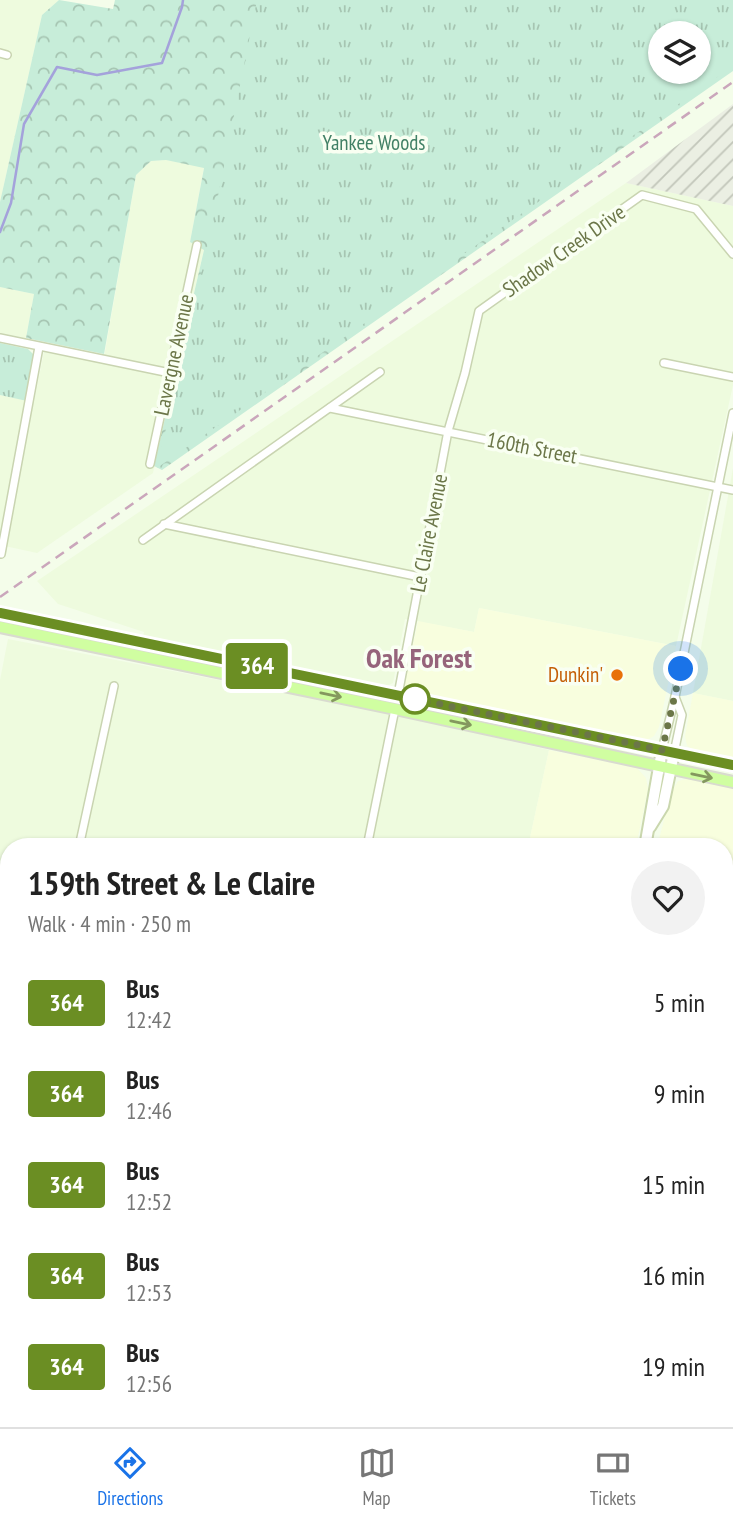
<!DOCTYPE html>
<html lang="en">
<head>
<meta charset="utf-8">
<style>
	body { margin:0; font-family:"PT Sans Narrow",sans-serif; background:#f2f2f2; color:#222; height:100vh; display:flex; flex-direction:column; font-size:26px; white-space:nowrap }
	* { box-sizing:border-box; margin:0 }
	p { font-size:23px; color:#767676 }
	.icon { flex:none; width:38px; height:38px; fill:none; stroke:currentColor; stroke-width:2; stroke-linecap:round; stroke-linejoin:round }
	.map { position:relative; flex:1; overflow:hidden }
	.details { position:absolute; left:0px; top:838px; width:733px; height:590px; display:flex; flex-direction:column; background:#fff; border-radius:28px 28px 0 0; box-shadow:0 2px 5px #0004 }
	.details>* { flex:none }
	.badge { padding:0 14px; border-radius:5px; font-size:24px; line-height:46px }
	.buttons { position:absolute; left:648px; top:21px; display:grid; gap:14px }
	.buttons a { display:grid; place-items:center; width:63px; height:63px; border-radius:50%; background:#fff; box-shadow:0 2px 5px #0004; font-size:35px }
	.you { position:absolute; width:35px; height:35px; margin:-18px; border:5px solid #fff; border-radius:50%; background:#1a73e8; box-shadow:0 0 0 10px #1a73e833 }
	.map>.badge { position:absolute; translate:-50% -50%; box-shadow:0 0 0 4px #fff }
	.round { display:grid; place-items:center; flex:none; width:74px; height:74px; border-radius:37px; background:#f2f2f2 }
	.headline { display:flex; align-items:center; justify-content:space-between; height:119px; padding:0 28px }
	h1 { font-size:33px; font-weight:800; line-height:52px }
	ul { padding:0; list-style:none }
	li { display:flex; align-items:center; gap:21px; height:91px; padding:0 28px }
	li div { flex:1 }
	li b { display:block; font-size:26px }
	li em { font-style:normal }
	li .badge { min-width:77px; font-weight:700; text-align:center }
	.tabs { display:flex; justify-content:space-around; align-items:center; height:98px; border-top:2px solid #e0e0e0; background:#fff; font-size:19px; color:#767676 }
	.tabs a { display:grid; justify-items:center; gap:4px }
	.tabs .active { color:#1a73e8 }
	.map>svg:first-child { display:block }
	.residential { fill:#eefbde }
	.commercial { fill:#f8fede }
	.industrial { fill:url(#industrial-furrows) }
	.forest { fill:url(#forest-crowns); fill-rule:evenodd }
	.park { fill:url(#park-tufts); fill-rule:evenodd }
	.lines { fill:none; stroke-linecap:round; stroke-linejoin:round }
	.stream { stroke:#a4a2db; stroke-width:2.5 }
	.street-casing { stroke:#c9d4b1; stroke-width:10 }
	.secondary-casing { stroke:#cad7ae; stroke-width:14 }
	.primary-casing { stroke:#d9dbcf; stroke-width:14 }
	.street { stroke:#fff; stroke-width:7 }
	.secondary { stroke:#fff; stroke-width:10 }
	.primary { stroke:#d0fea1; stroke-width:10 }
	.rail { stroke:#caa6bb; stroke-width:2.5; stroke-dasharray:10 7; stroke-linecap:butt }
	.oneway { stroke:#84985e }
	.line-casing { stroke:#fff; stroke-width:16 }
	.line { stroke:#6b8e23; stroke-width:10 }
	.walk { stroke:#6b7648; stroke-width:7; stroke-dasharray:0 12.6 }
	.food-dot { fill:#e8710a; stroke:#f9fff2; stroke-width:2.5 }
	.stop-dot { fill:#fff; stroke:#6b8e23; stroke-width:3.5 }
	.labels { text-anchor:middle; stroke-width:7; stroke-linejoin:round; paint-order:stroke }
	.park-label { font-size:21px; fill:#428166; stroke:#f9fff2 }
	.street-label { font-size:21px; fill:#6b7648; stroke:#f9fff2 }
	.food-label { font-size:21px; fill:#c56008; stroke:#f9fff2; text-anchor:end }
	.district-label { font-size:28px; font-weight:bold; fill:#96647b; stroke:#f9fff2 }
</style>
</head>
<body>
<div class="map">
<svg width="733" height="1427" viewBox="0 0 733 1427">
	<defs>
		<pattern id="industrial-furrows" width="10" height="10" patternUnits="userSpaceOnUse" patternTransform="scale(1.75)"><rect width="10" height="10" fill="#ebefe3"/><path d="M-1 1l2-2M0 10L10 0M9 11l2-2" fill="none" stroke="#c2c6ba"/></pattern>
		<pattern id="forest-crowns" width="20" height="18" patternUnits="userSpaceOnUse" patternTransform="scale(1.75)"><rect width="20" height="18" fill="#c7edd9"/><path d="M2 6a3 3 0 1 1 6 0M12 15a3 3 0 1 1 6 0" fill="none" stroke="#a6c5b2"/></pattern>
		<pattern id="park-tufts" width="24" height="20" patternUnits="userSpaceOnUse" patternTransform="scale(1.75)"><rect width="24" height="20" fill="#c7edd9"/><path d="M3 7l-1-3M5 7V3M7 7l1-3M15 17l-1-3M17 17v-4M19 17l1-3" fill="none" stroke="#a6c5b2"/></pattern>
	</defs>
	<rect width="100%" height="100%" fill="#f4fdea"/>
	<g class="residential">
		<polygon points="0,0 59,0 42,15 0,202"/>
		<polygon points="166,160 204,167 190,242 204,249 153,473 37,553 0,545 0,395 34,402 44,352 103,363 136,175 151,161"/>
		<polygon points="626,183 733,206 733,385 676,646 479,608 474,632 405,619 393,683 385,687 143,637 144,632 58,604 37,581"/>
		<polygon points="0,287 34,294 26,338 0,333"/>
		<polygon points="733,468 733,701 693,693"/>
		<polygon points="8,639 389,713 549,750 528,847 9,847 9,1419 519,1419 517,1427 0,1427 0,680"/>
		<polygon points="724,879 733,881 733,1147 727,1183 733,1184 733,1326 724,1324"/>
		<polygon points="725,1350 733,1352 733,1427 537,1427 539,1419 724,1419"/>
	</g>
	<g class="commercial">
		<polygon points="479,608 676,646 659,727 654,736 647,740 639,740 406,692 404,686 418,621 474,632"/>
		<polygon points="693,693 733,701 733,759 697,752 687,746 685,736"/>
		<polygon points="549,750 637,768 646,778 648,789 636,847 528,847"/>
		<polygon points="691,778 733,787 733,881 725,879 724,847 657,847 671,793 678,781"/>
	</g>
	<polygon class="industrial" points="733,104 733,206 626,183"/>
	<path class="forest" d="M59,0L113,9L115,0H733V71L162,470L154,466L204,250L190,242L204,168L166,160L151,161L136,175L104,354L26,338L34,294L0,287V202L42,15ZM660,33H698V72H660Z"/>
	<g class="park">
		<path d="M257,0H733V66L157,468L210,236ZM660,33H698V72H660Z"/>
		<polygon points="0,343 28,349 34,355 33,366 27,401 0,395"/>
	</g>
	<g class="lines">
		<polyline class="stream" points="0,232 11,203 24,124 57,67 97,75 162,63 182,7 183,0"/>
		<defs>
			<g id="street">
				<polyline points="0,53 7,55"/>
				<polyline points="0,338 170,373"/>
				<polyline points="664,363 733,377"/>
				<polyline points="330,408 733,490"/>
				<polyline points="150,464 197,245"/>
				<polyline points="164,524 420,577"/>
				<polyline points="143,540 380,372"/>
				<polyline points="1,554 39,347"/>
				<polyline points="398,695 448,431 465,373 479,311 642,195 696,209 733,254"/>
				<polyline points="662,750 675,697 733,413"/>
				<polyline points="674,753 682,715 675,697"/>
				<polyline points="79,847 114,686"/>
				<polyline points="367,847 395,709"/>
				<polyline points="0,903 9,905"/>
				<polyline points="0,1185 9,1187"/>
				<polyline points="0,1242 9,1199"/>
				<polyline points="724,1341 733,1343"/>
				<polyline points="248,1427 250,1419"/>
				<polyline points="670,1427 671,1419"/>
			</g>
			<g id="secondary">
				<polyline points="650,827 663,806 674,753"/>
				<polyline points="645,847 662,750"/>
				<polyline points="528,1427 529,1419"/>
			</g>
			<g id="primary">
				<polyline points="0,613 733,765"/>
				<polyline points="0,627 395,709 733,782"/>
			</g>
		</defs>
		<use href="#street" class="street-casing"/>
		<use href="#secondary" class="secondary-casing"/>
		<use href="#primary" class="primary-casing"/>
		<use href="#street" class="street"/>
		<use href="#secondary" class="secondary"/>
		<use href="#primary" class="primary"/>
		<polyline class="rail" points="0,597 733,82"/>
	</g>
	<defs><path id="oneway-shaft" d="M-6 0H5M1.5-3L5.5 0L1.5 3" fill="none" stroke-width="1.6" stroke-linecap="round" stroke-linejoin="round" transform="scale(1.75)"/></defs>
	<g class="oneway">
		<use href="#oneway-shaft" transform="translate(331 695) rotate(12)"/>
		<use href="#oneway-shaft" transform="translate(461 723) rotate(12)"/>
		<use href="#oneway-shaft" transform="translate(702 776) rotate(12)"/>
	</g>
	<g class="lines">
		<defs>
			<polyline id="line" points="0,613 733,765"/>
		</defs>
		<use href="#line" class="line-casing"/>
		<use href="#line" class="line"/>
		<polyline class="walk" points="415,699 662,750 681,669"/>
	</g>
	<circle class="food-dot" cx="617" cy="675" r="7"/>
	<circle class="stop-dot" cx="415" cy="699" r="14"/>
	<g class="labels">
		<g class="park-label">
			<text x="374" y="150">Yankee Woods</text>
		</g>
		<g class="street-label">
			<text transform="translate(564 251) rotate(-35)" y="7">Shadow Creek Drive</text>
			<text transform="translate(174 355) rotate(-78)" y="7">Lavergne Avenue</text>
			<text transform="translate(532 448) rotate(11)" y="7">160th Street</text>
			<text transform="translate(429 533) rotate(-79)" y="7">Le Claire Avenue</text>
		</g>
		<g class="food-label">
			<text x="603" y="682">Dunkin'</text>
		</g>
		<g class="district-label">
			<text x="419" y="668">Oak Forest</text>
		</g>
	</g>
</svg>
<div class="buttons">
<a><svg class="icon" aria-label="layers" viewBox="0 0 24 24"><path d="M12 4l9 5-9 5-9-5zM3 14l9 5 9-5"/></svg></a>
</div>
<div class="you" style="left:681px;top:669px"></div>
<b class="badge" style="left:257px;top:666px;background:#6b8e23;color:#fff">364</b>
<section class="details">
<div class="headline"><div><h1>159th Street &amp; Le Claire</h1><p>Walk · 4 min · 250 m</p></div><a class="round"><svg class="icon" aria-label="heart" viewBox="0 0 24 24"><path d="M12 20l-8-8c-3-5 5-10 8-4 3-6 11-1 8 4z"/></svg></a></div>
<ul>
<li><span class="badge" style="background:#6b8e23;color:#fff">364</span><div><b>Bus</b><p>12:42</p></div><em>5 min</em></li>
<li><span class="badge" style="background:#6b8e23;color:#fff">364</span><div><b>Bus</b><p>12:46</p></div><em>9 min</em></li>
<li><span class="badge" style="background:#6b8e23;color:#fff">364</span><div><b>Bus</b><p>12:52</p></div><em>15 min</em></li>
<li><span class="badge" style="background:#6b8e23;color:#fff">364</span><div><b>Bus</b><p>12:53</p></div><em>16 min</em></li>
<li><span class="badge" style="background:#6b8e23;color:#fff">364</span><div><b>Bus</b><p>12:56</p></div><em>19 min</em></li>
</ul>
</section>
</div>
<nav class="tabs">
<a class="active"><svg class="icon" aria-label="directions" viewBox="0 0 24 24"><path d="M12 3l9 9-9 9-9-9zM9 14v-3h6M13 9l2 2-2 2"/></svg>Directions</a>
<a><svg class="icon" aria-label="map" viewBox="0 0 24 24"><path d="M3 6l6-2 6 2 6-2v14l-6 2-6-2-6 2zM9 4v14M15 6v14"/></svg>Map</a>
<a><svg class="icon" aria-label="tickets" viewBox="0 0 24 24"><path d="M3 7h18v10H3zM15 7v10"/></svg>Tickets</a>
</nav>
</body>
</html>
